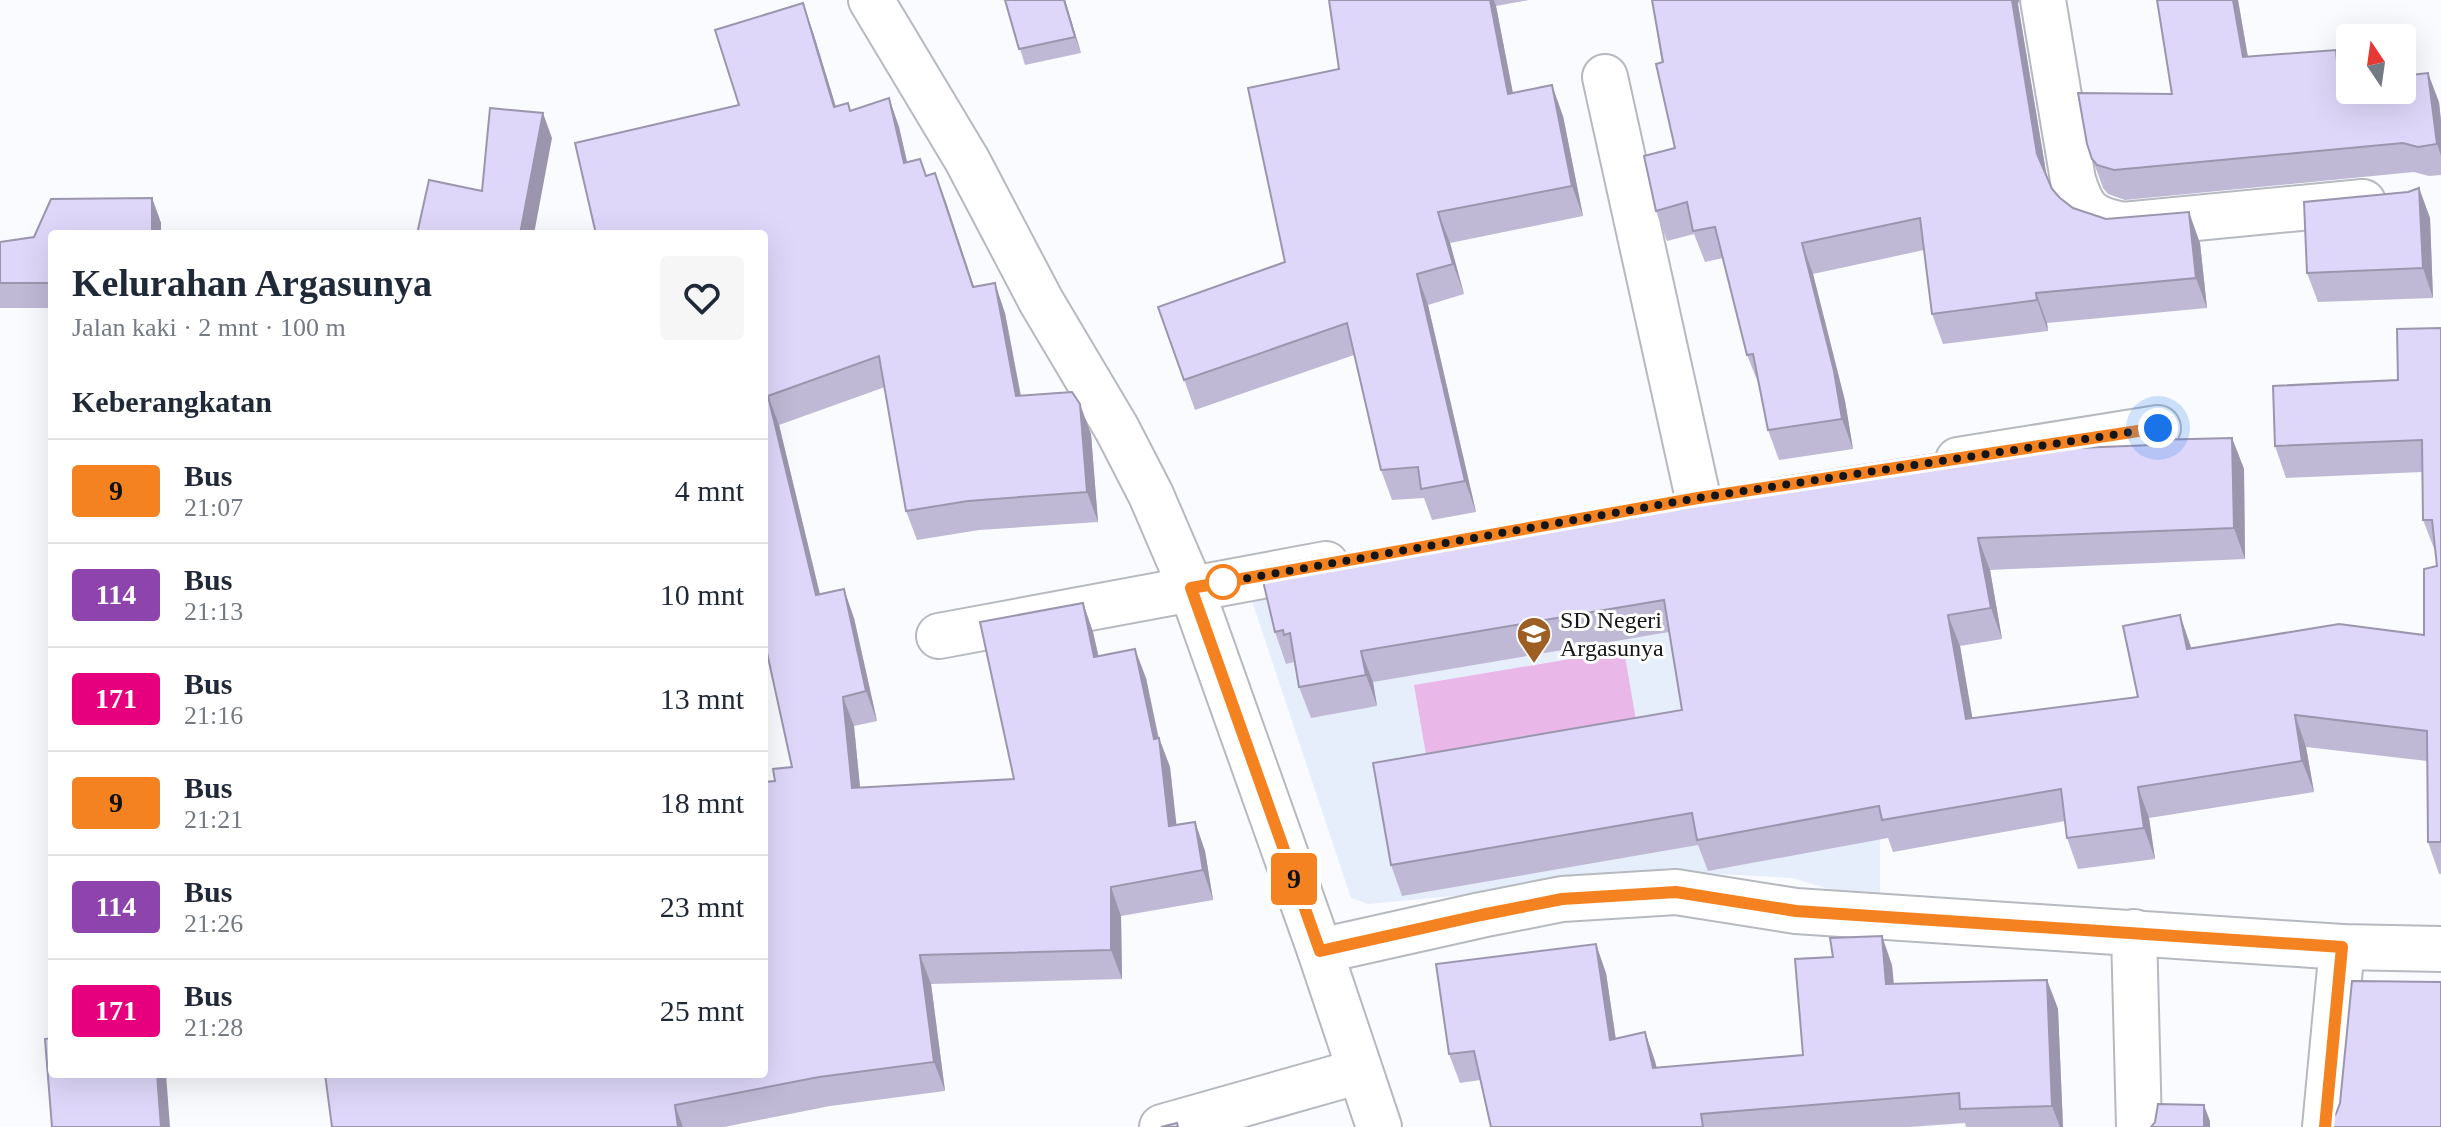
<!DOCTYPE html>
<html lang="id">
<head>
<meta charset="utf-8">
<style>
	body { margin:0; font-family:Georgia,serif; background:#f6f6f7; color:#1f2937; height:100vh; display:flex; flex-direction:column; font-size:30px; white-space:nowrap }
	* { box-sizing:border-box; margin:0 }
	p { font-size:26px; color:#747a83 }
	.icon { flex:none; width:44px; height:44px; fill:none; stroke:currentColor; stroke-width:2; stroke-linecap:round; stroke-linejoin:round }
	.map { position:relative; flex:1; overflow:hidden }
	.sheet { position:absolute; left:48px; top:230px; width:720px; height:848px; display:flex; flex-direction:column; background:#fff; border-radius:8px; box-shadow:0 8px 32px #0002 }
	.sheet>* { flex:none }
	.badge { padding:0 16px; border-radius:6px; font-size:28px; line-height:52px }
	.needle { width:52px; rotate:347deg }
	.controls { position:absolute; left:2336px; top:24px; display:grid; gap:16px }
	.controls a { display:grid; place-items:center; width:80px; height:80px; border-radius:8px; background:#fff; box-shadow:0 8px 32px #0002; font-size:40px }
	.you { position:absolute; width:40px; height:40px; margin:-20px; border:6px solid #fff; border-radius:50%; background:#1a73e8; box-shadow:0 0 0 12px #1a73e833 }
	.map>.badge { position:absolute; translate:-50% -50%; box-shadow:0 0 0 4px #fff }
	h2 { padding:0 24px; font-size:30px; line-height:72px }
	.round { display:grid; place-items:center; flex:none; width:84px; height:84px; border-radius:8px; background:#f6f6f7 }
	.overview { display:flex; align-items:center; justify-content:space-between; height:136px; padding:0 24px }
	h1 { font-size:38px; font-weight:600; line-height:60px }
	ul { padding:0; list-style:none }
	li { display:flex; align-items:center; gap:24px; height:104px; padding:0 24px; border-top:2px solid #e0e1e3 }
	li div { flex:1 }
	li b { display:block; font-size:30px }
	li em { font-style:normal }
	li .badge { min-width:88px; font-weight:700; text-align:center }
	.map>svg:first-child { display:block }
	.built { fill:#e7eefb }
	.park { fill:#e9b8e8 }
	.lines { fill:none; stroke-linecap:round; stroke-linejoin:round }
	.minor-casing { stroke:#b6b9bf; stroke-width:48 }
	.minor { stroke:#fff; stroke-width:44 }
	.wall { fill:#bfb9d6 }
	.shaded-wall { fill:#9b96ae }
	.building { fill:#ded7f9; stroke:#9b96ae; stroke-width:2 }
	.line-casing { stroke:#fff; stroke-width:18 }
	.line { stroke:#f58220; stroke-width:12 }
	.walk { stroke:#151618; stroke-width:8; stroke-dasharray:0 14.4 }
	.stop-dot { fill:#fff; stroke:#f58220; stroke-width:4 }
	.labels { text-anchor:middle; stroke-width:6; stroke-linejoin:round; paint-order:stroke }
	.poi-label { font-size:24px; fill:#151618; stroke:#fff; text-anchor:start }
</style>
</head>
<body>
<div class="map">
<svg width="2441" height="1127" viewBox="0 0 2441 1127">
	<rect width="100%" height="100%" fill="#f9fbff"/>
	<polygon class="built" points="1750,508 1880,836 1880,905 1793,878 1699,873 1368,904 1351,898 1249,592"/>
	<polygon class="park" points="1624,650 1639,738 1429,772 1414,685"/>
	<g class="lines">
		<defs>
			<g id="minor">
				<polyline points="871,0 967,160 1041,301 1117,429 1151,495 1191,588 1320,951 1379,1127"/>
				<path d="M2043,0L2073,180C2083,212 2090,218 2123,225L2363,202"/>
				<polyline points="1605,77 1698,498"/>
				<polyline points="1958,460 2158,428"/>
				<polyline points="939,636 1326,564"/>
				<polyline points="2134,932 2139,1127"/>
				<polyline points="1320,951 1481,915 1562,899 1676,892 1796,911 2342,947 2441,949"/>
				<polyline points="1162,1127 1360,1071"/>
				<polyline points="2325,1127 2342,947"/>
			</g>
		</defs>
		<use href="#minor" class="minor-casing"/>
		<use href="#minor" class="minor"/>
	</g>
	<g class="wall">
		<polygon points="1005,0 1065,0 1081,53 1025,65"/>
		<polygon points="1329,0 1529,0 1496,6 1513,93 1563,116 1583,216 1450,243 1464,294 1428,305 1476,512 1432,520 1424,498 1392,500 1381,470 1354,355 1195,410 1158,307 1285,262 1339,69"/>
		<polygon points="1652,0 2019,0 2018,4 2047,178 2052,189 2060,198 2073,208 2106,219 2200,243 2207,308 2047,323 2048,331 1943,344 1932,314 1924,250 1813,274 1845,401 1853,449 1779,460 1768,430 1759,385 1747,355 1723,258 1705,262 1694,234 1667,241 1656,211 1675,148"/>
		<polygon points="2157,0 2238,0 2248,57 2336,50 2347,83 2439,102 2441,121 2441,175 2429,176 2414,172 2125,200 2108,194 2103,188 2087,144 2172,94"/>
		<polygon points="813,32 836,107 851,111 889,98 899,127 907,162 926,176 935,173 974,287 1005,313 1021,395 1091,434 1098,522 979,530 917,540 906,511 885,387 779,425 820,594 854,618 877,721 854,726 860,788 1014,779 1083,603 1093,632 1099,657 1146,678 1159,738 1170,767 1176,825 1195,822 1205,851 1213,900 1121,916 1122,979 931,984 945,1091 830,1106 724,1127 332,1127 764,1074 775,781 792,767 764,639 764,234 596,234 739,105"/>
		<polygon points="2419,188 2430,218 2433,298 2318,302 2307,273 2408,192"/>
		<polygon points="152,198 161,223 161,234 52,234 52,308 0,308 0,242 34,237 51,199"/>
		<polygon points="2441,328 2441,874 2439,874 2428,842 2427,761 2306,747 2314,792 2149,818 2155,859 2078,869 2067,838 2065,821 1893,852 1888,838 1708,871 1698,845 1402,896 1391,865 1682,710 1669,632 1373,682 1377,706 1311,718 1299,687 1294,662 1286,664 1275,632 1268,580 1639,501 1641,505 1954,453 2152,445 2232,438 2244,469 2245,559 1990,570 2002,639 1960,646 1972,718 2138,697 2192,648 2424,635 2437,566 2436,551 2435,551 2423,520 2422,472 2286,478 2275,446 2398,380"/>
		<polygon points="1892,965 1894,984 2047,980 2058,1009 2063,1127 1966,1127 1965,1123 1909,1127 1491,1127 1480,1080 1460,1083 1449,1054 1606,973 1616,1039 1645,1032 1657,1068 1803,1055"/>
	</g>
	<g class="shaded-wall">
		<polygon points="1064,0 1065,0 1081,53 1075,37"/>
		<polygon points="1490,0 1494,0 1496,6 1519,125 1508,94"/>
		<polygon points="2012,0 2019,0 2018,4 2048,184 2037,154"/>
		<polygon points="2233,0 2238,0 2253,87 2243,57"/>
		<polygon points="803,3 813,32 845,137 834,107"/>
		<polygon points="2336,50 2347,80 2349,114 2339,84"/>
		<polygon points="2428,73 2439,102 2441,121 2441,156 2437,144"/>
		<polygon points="1552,85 1563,116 1583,216 1572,186"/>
		<polygon points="889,98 899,127 914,192 904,163"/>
		<polygon points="543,113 552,138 534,234 520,234"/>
		<polygon points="935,173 946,202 984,317 973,287"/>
		<polygon points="2419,188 2430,218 2433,298 2423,268"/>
		<polygon points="152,198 161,223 161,234 152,234"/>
		<polygon points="1438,212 1450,243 1464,294 1453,264"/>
		<polygon points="2189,212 2200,243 2207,308 2196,278"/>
		<polygon points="1802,243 1813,274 1845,401 1853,449 1842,419"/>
		<polygon points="1417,274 1428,305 1476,512 1465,481"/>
		<polygon points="995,283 1005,313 1026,425 1016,396"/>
		<polygon points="2036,293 2047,323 2048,331 2037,300"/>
		<polygon points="768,396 779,425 827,624 816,595"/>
		<polygon points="1080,404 1091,434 1098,522 1087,492"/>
		<polygon points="2232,438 2244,469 2245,559 2234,528"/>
		<polygon points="1978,538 1990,570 2002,639 1991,608"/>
		<polygon points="844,589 854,618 877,721 866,691"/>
		<polygon points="1083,603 1093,632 1105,687 1094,657"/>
		<polygon points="1948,615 1960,646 1978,750 1966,719"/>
		<polygon points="2180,615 2191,647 2198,680 2187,649"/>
		<polygon points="1135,649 1146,678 1159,742 1159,738 1170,767 1180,856 1169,826 1154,739"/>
		<polygon points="1361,651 1373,682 1377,706 1366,675"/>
		<polygon points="843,697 854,726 863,817 852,788"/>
		<polygon points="2295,715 2306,747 2314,792 2302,761"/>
		<polygon points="2138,787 2149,818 2155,859 2144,828"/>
		<polygon points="1195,822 1205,851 1213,900 1203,870"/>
		<polygon points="1111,887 1121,916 1122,979 1111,950"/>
		<polygon points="1882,936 1892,965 1896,1013 1886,984"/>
		<polygon points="1596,944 1606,973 1620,1069 1610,1040"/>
		<polygon points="920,955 931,984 945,1091 934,1062"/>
		<polygon points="2047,980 2058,1009 2063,1127 2060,1127 2052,1106"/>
		<polygon points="1645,1032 1655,1061 1663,1097 1653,1068"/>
		<polygon points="157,1074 166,1074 170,1127 161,1127"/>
		<polygon points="675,1105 683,1127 678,1127"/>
		<polygon points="2204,1105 2210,1121 2210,1127 2204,1127"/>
	</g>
	<g class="building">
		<polygon points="1005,0 1064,0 1075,37 1019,49"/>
		<polygon points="1329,0 1490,0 1508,94 1552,85 1572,186 1438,212 1453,264 1417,274 1465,481 1421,489 1418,467 1381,470 1347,323 1184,380 1158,307 1285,262 1248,88 1339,69"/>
		<polygon points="1652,0 2012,0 2037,154 2052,189 2060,198 2073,208 2106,219 2189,212 2196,278 2036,293 2037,300 1932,314 1920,218 1802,243 1834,371 1842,419 1768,430 1753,354 1747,355 1715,227 1693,231 1687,202 1656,211 1644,156 1675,148 1656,64 1663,62"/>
		<polygon points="2157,0 2233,0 2243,57 2336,50 2339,84 2350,83 2350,90 2402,90 2402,76 2428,73 2437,144 2418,147 2403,143 2114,170 2097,165 2092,159 2087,144 2078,93 2172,94"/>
		<polygon points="803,3 834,107 848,103 850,111 889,98 904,163 920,159 926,176 935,173 973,287 995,283 1016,396 1072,392 1080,404 1087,492 968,501 906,511 879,356 768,396 816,595 844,589 866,691 843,697 852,788 1014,779 980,622 1083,603 1094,657 1135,649 1154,739 1159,738 1169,826 1195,822 1203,870 1111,887 1111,950 920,955 934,1062 819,1077 675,1105 678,1127 332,1127 325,1074 764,1074 764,782 775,781 773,769 792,767 764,639 764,234 639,234 638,231 623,234 596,234 575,143 739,105 715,30"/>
		<polygon points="490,108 543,113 520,234 417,234 429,180 482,191"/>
		<polygon points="2419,188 2423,268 2307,273 2304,202 2408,192"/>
		<polygon points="152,198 152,234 52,234 52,283 0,283 0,242 34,237 51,199"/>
		<polygon points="2441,328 2441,842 2428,842 2427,731 2295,715 2302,761 2138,787 2144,828 2067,838 2061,789 1882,820 1879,806 1697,840 1692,813 1391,865 1373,763 1682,710 1664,600 1361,651 1366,675 1299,687 1290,633 1284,635 1283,630 1275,632 1263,581 1268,580 1265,567 1599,508 1639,501 1640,505 1771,483 1770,479 1953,451 1954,453 2152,445 2152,440 2232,438 2234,528 1978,538 1991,608 1948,615 1966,719 2138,697 2123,626 2180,615 2187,649 2339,624 2424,635 2424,569 2437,566 2432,520 2423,520 2422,440 2275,446 2273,386 2398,380 2397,329"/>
		<polygon points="1882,936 1886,984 2047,980 2052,1106 1960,1109 1959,1093 1701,1114 1703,1127 1491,1127 1474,1051 1449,1054 1436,964 1596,944 1610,1040 1645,1032 1653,1068 1803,1055 1795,959 1833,957 1830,938"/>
		<polygon points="2352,981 2441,982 2441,1127 2330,1127 2330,1119 2336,1114 2340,1103"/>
		<polygon points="52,1038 52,1074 157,1074 161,1127 52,1127 45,1039"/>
		<polygon points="2158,1104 2204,1105 2204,1127 2151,1127 2155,1122"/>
		<polygon points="1177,1123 1178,1127 1161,1127"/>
	</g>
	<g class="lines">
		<defs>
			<polyline id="line" points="2158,428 1698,498 1191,588 1320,951 1481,915 1562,899 1676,892 1796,911 2342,947 2325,1127"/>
		</defs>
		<use href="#line" class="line-casing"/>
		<use href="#line" class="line"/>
		<polyline class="walk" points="1223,582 1221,583 1698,498 2158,428"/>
	</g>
	<defs>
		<symbol id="school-pin" viewBox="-11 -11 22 30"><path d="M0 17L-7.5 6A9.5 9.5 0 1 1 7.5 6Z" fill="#9d5f24" stroke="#fff"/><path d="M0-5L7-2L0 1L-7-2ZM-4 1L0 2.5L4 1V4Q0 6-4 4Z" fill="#fff"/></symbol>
	</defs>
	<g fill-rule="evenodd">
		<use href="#school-pin" x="1514" y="614" width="40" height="54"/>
	</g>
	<circle class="stop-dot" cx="1223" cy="582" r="16"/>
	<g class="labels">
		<g class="poi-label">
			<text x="1560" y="628">SD Negeri<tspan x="1560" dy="28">Argasunya</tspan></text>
		</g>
	</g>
</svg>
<div class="controls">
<a><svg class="needle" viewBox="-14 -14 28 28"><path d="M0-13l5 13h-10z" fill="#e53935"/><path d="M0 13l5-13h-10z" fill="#747a83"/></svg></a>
</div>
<div class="you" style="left:2158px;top:428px"></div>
<b class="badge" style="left:1294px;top:879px;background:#f58220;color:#111">9</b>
<section class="sheet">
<div class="overview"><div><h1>Kelurahan Argasunya</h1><p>Jalan kaki · 2 mnt · 100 m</p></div><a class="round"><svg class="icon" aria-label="heart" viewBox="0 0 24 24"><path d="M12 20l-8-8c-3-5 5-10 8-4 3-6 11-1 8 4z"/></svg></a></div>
<h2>Keberangkatan</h2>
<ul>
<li><span class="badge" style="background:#f58220;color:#111">9</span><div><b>Bus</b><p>21:07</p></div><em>4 mnt</em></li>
<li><span class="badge" style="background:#8e44ad;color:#fff">114</span><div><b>Bus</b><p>21:13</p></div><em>10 mnt</em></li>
<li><span class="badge" style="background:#e6007e;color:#fff">171</span><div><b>Bus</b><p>21:16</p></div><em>13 mnt</em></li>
<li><span class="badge" style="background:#f58220;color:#111">9</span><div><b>Bus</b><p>21:21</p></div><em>18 mnt</em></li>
<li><span class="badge" style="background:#8e44ad;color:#fff">114</span><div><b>Bus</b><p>21:26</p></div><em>23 mnt</em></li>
<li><span class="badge" style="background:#e6007e;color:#fff">171</span><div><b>Bus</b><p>21:28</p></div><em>25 mnt</em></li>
</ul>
</section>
</div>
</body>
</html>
